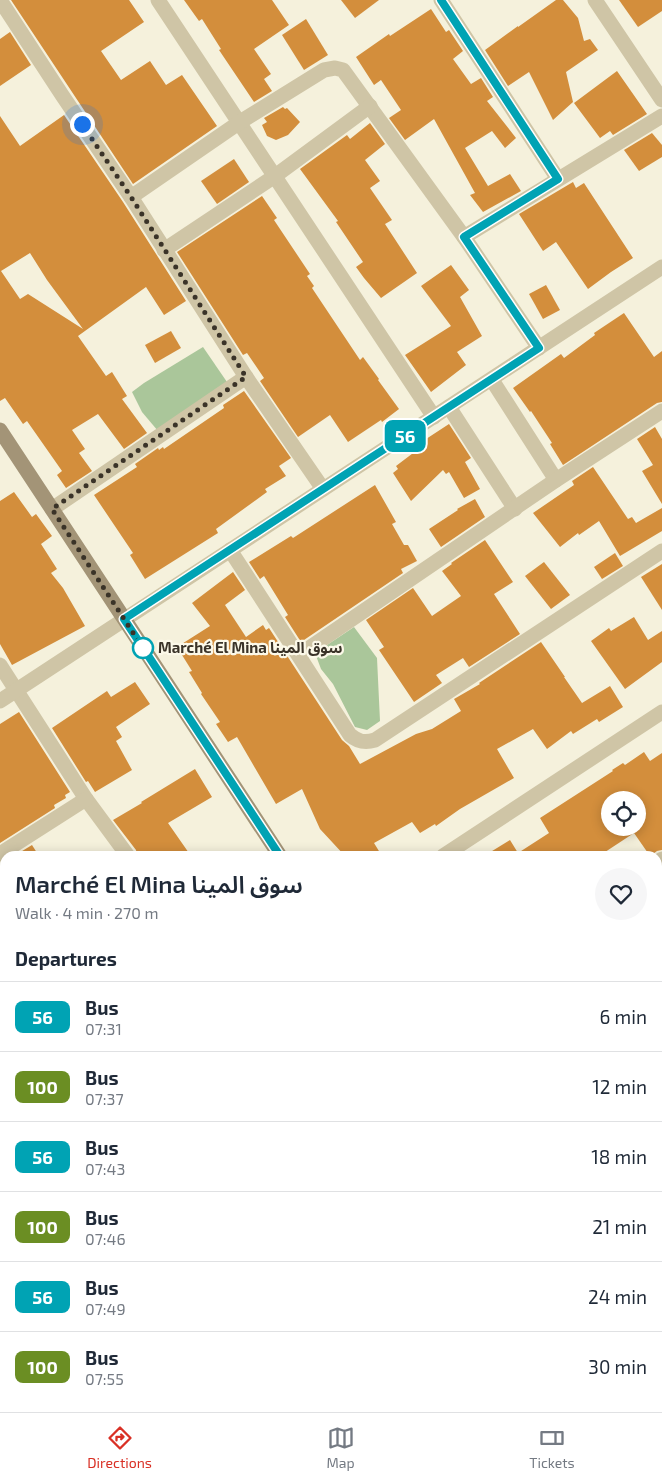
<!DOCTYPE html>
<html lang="en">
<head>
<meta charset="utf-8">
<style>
	body { margin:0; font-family:"Exo 2","Noto Sans Arabic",sans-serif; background:#f6f6f7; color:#1f2937; height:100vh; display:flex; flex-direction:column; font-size:19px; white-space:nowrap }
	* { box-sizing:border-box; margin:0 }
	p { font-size:16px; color:#747a83 }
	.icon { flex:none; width:28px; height:28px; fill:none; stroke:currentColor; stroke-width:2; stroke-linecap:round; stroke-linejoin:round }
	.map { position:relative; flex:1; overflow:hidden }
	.details { position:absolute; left:0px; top:851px; width:662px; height:561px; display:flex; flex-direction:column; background:#fff; border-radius:15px 15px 0 0; box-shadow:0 2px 12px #0003 }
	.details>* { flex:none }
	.badge { padding:0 10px; border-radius:8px; font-size:18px; line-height:32px }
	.controls { position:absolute; left:601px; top:791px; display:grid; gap:10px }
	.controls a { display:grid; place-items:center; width:45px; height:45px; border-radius:50%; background:#fff; box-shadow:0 2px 12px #0003; font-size:25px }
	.you { position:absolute; width:25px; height:25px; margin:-12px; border:4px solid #fff; border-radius:50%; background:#1a73e8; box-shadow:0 0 0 8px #1a73e833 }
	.map>.badge { position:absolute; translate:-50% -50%; box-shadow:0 0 0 2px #fff }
	h2 { padding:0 15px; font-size:19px; line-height:45px }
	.round { display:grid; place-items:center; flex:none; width:52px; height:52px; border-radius:26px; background:#f6f6f7 }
	.summary { display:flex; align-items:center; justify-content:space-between; height:85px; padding:0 15px }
	h1 { font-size:24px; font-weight:600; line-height:38px }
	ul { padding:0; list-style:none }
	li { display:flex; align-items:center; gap:15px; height:70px; padding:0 15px; border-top:1px solid #e0e1e3 }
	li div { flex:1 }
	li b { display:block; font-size:19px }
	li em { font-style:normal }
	li .badge { min-width:55px; font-weight:700; text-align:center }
	.tab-bar { display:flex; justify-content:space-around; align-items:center; height:70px; border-top:1px solid #e0e1e3; background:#fff; font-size:14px; color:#747a83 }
	.tab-bar a { display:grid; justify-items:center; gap:2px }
	.tab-bar .selected { color:#d93025 }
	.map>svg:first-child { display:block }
	.green { fill:#aac69a }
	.building { fill:#d38e3c; fill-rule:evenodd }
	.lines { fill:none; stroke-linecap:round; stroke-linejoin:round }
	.street { stroke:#cfc5a6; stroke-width:15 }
	.secondary { stroke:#a39477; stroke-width:15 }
	.line-casing { stroke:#fff; stroke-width:11 }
	.line { stroke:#00a3b4; stroke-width:8 }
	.walk { stroke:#3a3328; stroke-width:5; stroke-dasharray:0 9 }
	.stop-dot { fill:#fff; stroke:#00a3b4; stroke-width:2.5 }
	.labels { text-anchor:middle; stroke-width:4.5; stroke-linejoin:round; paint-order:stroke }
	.stop-label { font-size:15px; font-weight:bold; fill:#3a3328; stroke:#fcf9e9; text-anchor:start }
</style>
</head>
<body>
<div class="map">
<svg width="662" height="1412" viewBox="0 0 662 1412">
	<rect width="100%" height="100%" fill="#f5f1dc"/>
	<g class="green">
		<polygon points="203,347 227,382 158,431 142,412 132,392 144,383"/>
		<polygon points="354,627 377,658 380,721 367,730 355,727 333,684 321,669 315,653"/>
	</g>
	<g class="building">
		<polygon points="11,0 129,0 144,22 101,51 121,80 150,61 166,85 182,75 217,126 133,184"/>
		<polygon points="184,0 272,0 289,25 254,49 271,74 264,79 272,91 254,102 219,50 221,49 202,19 199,21"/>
		<polygon points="341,0 379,0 355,18"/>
		<polygon points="556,0 563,0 578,18 584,41 590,39 598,50 566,72 573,102 553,120 529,72 508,86 485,50 518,26 518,27"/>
		<polygon points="619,0 662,0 662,11 638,27"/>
		<polygon points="431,9 446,32 449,30 463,51 453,59 471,84 481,78 493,97 487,101 516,138 505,148 492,131 465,148 488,186 510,174 521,191 483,212 470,195 475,193 434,119 405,140 389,118 401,110 381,80 374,85 356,57 389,34 390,36"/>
		<polygon points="306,19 328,55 304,70 282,35"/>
		<polygon points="10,32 31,65 0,86 0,39"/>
		<polygon points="617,71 647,114 613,135 610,131 600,138 574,103"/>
		<polygon points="283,107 285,109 287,108 300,122 288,135 276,140 267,136 262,125 267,122 264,118"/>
		<path d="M64,115L123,202L186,301L164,315L146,287L78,336L106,376L112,372L127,396L122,399L147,433L124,449L98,414L72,430L85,449L79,453L92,471L66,488L57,475L62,471L27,421L23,424L5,398L0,401V116L20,146ZM30,253L47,280L83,329L28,294L20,299L1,271Z"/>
		<polygon points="370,123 385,144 365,160 380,181 370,188 392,220 385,224 417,273 381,298 364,278 356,267 363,262 336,222 338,221 300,169 347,135 350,139"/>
		<polygon points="652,133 662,145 662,157 639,171 624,150"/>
		<polygon points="234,159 249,182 217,204 201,181"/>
		<polygon points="573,182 576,188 584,183 633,258 611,272 588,289 556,242 543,251 519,214"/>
		<polygon points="262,196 277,218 274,220 310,274 307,276 314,286 312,288 360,360 363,357 379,379 378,380 399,409 382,422 381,420 348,442 330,415 298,437 260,381 264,378 247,353 243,355 177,252"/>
		<polygon points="451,265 469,290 460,297 482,336 457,352 466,365 431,392 405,355 451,326 421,286"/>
		<polygon points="546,285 560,310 543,319 529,294"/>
		<polygon points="624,313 654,357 662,351 662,402 657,403 563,465 550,444 552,443 531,411 530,412 513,388 561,354 564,358 595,335 594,333"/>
		<polygon points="171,331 181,348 155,363 145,345"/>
		<polygon points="244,391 291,458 279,466 286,476 265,489 267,492 216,529 218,533 145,579 130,555 133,553 94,495 137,467 135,464 158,448 159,450 163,447 164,449 224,408 223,405"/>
		<polygon points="449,424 471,458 465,462 480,489 464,498 449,472 446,474 443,470 411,501 393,473 398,469 396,466 425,444 423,441"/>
		<polygon points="655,427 662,439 662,504 642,471 653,465 637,439"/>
		<polygon points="593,467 628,519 632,517 636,523 662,508 662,531 620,556 599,521 579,535 578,533 560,547 533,513 574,485 572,481"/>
		<polygon points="375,485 396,522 392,524 404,545 408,545 417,561 401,569 403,573 301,642 285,617 288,615 264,576 260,579 249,562 291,536 293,538"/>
		<polygon points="14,492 32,517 36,514 52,536 41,544 57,569 51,573 63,588 85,626 12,665 0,644 0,501"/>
		<polygon points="475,499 485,517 441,547 429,529 458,510 457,509"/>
		<polygon points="485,540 513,582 494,594 520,634 469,667 463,658 436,675 442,683 414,702 379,650 384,647 366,620 413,588 432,616 461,596 442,571 452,564 451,563"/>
		<polygon points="615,553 623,566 602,579 594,567"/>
		<polygon points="544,562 570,595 551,609 525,576"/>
		<polygon points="662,564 662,610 641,577"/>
		<polygon points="233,572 245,590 225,605 246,637 263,625 266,630 269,628 342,740 349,746 360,764 416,734 432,729 461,711 454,699 480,684 479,683 541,642 565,677 564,677 582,703 610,686 623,707 599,722 597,719 573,734 571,731 547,749 533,729 497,749 514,778 460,809 436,826 435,824 420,833 412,822 374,843 382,856 345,856 320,829 302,789 276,804 237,737 228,742 216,724 220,722 201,694 202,693 189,672 192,671 177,647 210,626 192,603"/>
		<polygon points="634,617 648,640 662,631 662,662 625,689 591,641 609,628 611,631"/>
		<polygon points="135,682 150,704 116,727 122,737 116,741 132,770 95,792 88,781 86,782 52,728 107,691 111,697"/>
		<polygon points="19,712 70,792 65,795 66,798 54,805 55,808 0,843 0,724"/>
		<path d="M644,752L650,761L662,753V850L657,851L650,856L634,833L599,856H484L510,840L518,853L549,833L540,818L613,771L612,770L623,763L625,765ZM610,800H638V828H610Z"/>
		<polygon points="195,769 212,797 168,823 191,856 137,856 136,850 113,820 142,803 141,802"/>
		<polygon points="32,845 39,856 14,856"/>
	</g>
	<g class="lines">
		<g class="street">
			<polyline points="0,0 62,95 131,197 246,377 323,489"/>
			<polyline points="158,0 434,417"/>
			<polyline points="441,0 558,179"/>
			<polyline points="595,0 662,100"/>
			<polyline points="131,197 240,122 324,70 335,68 343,70 464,237 539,348"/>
			<polyline points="464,237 662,116"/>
			<polyline points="164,250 275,176 370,106"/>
			<polyline points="492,380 556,480"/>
			<polyline points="449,407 515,509"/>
			<polyline points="52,509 246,377"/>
			<path d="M230,550L350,735C358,742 365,743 375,740L662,551"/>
			<polyline points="299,655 556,480 662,411"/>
			<polyline points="0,665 86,799 128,856"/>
			<polyline points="0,701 662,267"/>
			<polyline points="0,854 86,799"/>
			<polyline points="443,856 662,712"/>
			<polyline points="658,862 662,859"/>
			<polyline points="0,987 5,984"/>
			<polyline points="658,996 662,993"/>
			<polyline points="0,1146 5,1143"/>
			<polyline points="658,1159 662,1156"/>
			<polyline points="274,1412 281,1408"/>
		</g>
		<g class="secondary">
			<polyline points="0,430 280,856"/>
			<polyline points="644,1408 647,1412"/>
		</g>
	</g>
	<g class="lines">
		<defs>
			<polyline id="line" points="280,856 124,619 539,348 464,237 558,179 441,0"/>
		</defs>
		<use href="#line" class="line-casing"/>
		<use href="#line" class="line"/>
		<polyline class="walk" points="82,124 131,197 246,377 52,509 145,651 143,648"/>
	</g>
	<circle class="stop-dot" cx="143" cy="648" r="10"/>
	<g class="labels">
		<g class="stop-label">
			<text x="158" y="653">Marché El Mina سوق المينا</text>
		</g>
	</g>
</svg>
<div class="controls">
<a><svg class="icon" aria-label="locate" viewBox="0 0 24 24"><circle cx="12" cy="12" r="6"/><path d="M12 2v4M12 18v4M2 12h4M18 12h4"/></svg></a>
</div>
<div class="you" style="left:82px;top:124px"></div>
<b class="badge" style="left:405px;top:436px;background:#00a3b4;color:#fff">56</b>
<section class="details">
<div class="summary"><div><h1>Marché El Mina سوق المينا</h1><p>Walk · 4 min · 270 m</p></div><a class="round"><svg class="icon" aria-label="heart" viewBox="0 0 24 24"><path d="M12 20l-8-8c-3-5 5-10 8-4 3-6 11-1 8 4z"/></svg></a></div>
<h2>Departures</h2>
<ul>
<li><span class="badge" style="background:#00a3b4;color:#fff">56</span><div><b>Bus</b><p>07:31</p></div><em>6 min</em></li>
<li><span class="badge" style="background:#6b8e23;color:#fff">100</span><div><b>Bus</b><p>07:37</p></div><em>12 min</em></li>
<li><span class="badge" style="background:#00a3b4;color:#fff">56</span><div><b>Bus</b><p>07:43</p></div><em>18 min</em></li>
<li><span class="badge" style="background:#6b8e23;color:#fff">100</span><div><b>Bus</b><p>07:46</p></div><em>21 min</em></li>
<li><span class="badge" style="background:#00a3b4;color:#fff">56</span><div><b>Bus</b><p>07:49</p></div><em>24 min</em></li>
<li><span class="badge" style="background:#6b8e23;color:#fff">100</span><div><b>Bus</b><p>07:55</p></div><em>30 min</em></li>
</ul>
</section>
</div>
<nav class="tab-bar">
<a class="selected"><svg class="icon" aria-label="directions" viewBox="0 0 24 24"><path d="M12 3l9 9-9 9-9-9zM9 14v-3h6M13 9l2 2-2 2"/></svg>Directions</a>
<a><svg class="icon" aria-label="map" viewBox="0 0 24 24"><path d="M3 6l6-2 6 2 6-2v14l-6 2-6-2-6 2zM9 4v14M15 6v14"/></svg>Map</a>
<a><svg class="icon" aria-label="tickets" viewBox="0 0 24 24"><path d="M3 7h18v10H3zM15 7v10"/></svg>Tickets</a>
</nav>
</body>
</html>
